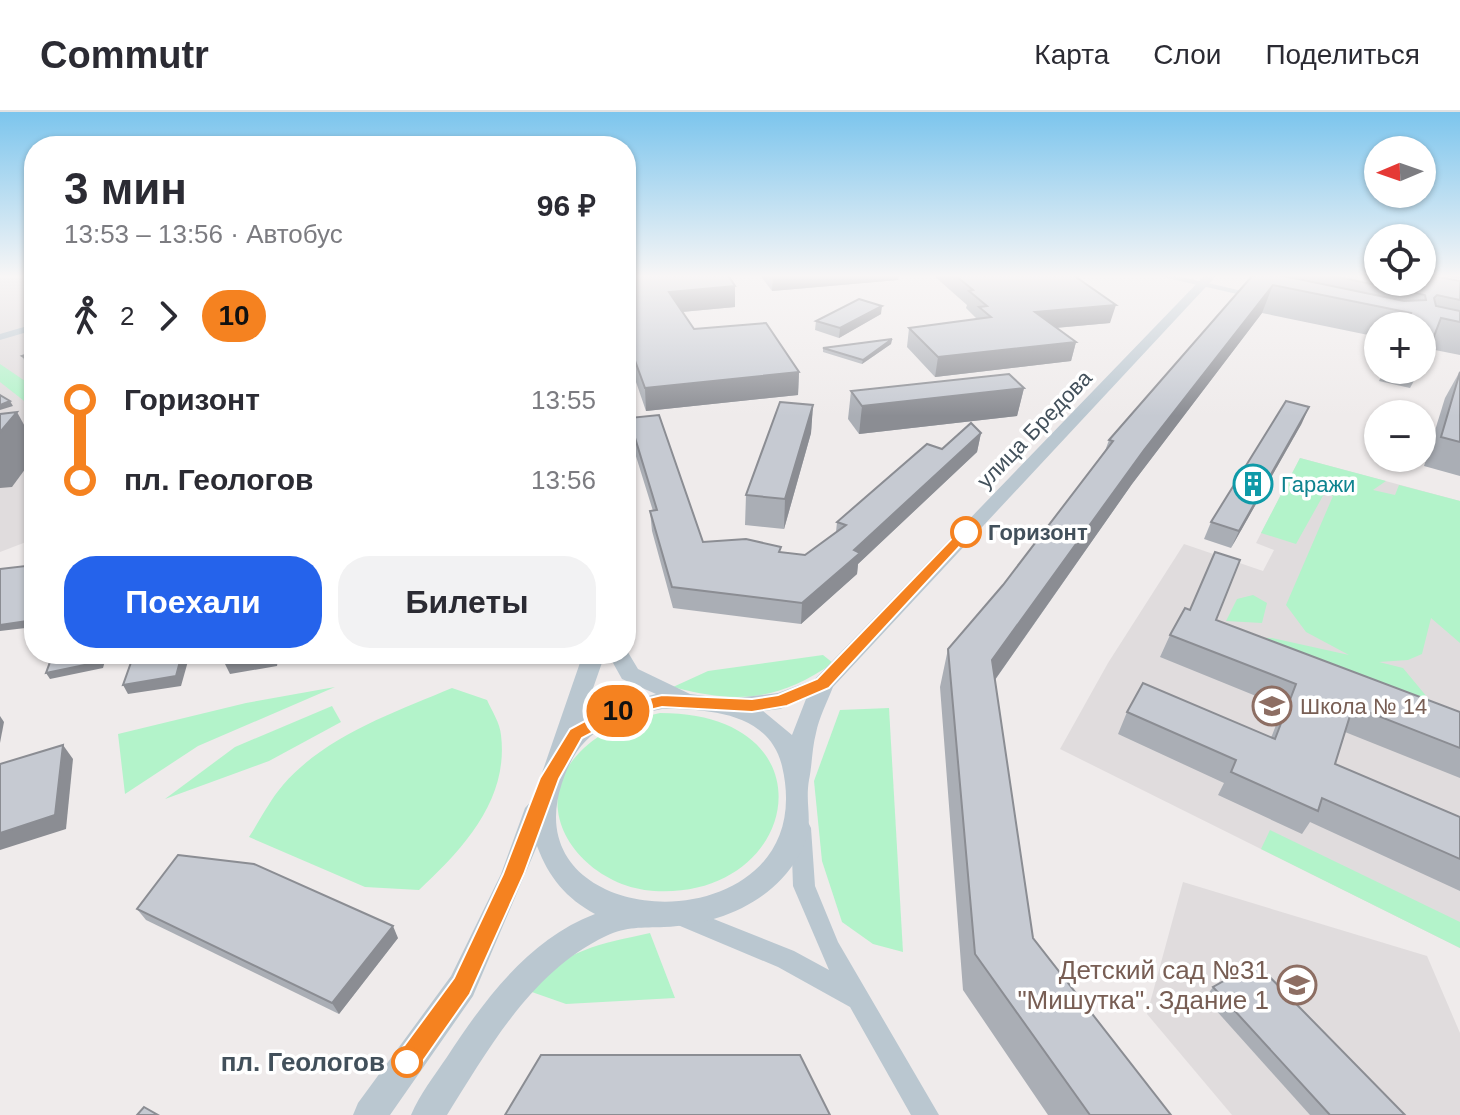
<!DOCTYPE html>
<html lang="ru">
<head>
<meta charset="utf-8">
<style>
	body { margin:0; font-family:Arial,sans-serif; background:#f2f2f3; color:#2b2b33; height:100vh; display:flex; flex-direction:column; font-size:30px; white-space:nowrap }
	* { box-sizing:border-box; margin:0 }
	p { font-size:26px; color:#7c7c81 }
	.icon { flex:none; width:44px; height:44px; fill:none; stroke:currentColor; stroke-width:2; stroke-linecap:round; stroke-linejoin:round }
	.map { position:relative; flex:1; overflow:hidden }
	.side { position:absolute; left:24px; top:24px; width:612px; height:528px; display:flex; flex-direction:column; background:#fff; border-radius:32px; box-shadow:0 2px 6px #0004 }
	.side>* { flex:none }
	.badge { padding:0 16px; border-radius:26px; font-size:28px; line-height:52px }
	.needle { width:52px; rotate:268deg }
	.tools { position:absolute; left:1364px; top:24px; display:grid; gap:16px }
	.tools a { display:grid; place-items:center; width:72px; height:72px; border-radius:50%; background:#fff; box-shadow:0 2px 6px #0004; font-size:40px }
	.map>.badge { position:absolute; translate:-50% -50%; box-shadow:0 0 0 4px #fff }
	.legs { display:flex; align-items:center; gap:12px; height:88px; padding:0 40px; font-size:26px }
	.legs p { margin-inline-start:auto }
	.headline { display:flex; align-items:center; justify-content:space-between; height:136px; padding:0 40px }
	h1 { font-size:44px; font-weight:700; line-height:60px }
	.action { display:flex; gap:16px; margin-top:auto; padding:16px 40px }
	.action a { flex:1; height:92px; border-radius:32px; background:#2563eb; color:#fff; font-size:32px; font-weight:700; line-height:92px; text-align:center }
	.action a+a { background:#f2f2f3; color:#2b2b33 }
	ul { padding:0 40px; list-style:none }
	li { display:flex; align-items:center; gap:28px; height:80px; font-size:30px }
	li i { display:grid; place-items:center; width:12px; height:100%; margin:0 10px; background:currentColor }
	li i::after { content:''; width:20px; height:20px; margin:-10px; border:6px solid; border-radius:50%; background:#fff }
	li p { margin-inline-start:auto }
	li:first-child i { background:linear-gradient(#0000 50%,currentColor 0) }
	li:last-child i { background:linear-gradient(currentColor 50%,#0000 0) }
	header { display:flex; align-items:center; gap:48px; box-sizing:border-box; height:112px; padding:0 40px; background:#fff; border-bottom:2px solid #e1e1e2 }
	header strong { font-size:38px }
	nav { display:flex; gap:44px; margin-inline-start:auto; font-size:28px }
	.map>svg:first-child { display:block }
	.education { fill:#e0dcdd }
	.green { fill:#b3f3ca }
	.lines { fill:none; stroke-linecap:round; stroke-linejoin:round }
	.minor { fill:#bac7d0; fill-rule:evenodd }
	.tertiary { fill:#bac7d0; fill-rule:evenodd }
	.wall { fill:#aaaeb5 }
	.shaded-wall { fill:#8b8d93 }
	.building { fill:#c6cad2; stroke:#8b8d93; stroke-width:2 }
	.line-1 { fill:#f58220; stroke:#fff; stroke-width:2 }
	.stop-1-dot { fill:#fff; stroke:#f58220; stroke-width:4 }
	.labels { text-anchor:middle; stroke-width:7; stroke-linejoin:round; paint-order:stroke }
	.street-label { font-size:22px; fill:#42505b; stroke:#fff }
	.culture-label { font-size:22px; fill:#0d838f; stroke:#fff; text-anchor:start }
	.stop-label { font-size:22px; font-weight:bold; fill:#42505b; stroke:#fff; text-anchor:start }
	.education-label { font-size:22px; fill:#785e54; stroke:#fff; text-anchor:start }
	.near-education-label { font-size:26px; fill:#785e54; stroke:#fff; text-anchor:end }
	.near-stop-label { font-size:26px; font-weight:bold; fill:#42505b; stroke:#fff; text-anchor:end }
</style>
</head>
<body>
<header>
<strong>Commutr</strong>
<nav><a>Карта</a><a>Слои</a><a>Поделиться</a></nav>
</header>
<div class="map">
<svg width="1460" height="1003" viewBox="0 0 1460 1003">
	<rect width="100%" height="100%" fill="#efebeb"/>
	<g class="education">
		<polygon points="0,163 34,163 34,427 0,440"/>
		<polygon points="1300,346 1460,389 1460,836 1060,637 1108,551 1184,432 1263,459 1274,438 1256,431"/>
		<polygon points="1183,770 1427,844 1460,921 1460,1003 1232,1003 1147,902"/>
	</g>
	<g class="green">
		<polygon points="0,252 28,271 34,270 34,290 28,292 0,270"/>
		<polygon points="1300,346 1386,369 1373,378 1395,383 1399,373 1460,389 1460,531 1431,506 1422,542 1408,548 1379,550 1403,556 1442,603 1224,525 1272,526 1349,543 1306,520 1286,493 1333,384 1324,382 1296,432 1261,421"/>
		<polygon points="1253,483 1267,491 1262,511 1226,509 1237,487"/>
		<path d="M823,543L833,551C778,589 737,592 673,575L708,559Z"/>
		<polygon points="335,575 198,634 125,682 118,622 246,591"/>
		<path d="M452,576L487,588C492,599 500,611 501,623C509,688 463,737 419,778L365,775L249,725C260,708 270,688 283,673C325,624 395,600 452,576Z"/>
		<polygon points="332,594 341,610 269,649 165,687 235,635"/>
		<polygon points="889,596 903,840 873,832 842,810 822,749 814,669 840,598"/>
		<path d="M660,601C836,601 801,788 654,779C583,775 520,695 584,636C606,616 631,608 660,601Z"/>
		<polygon points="1270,718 1460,810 1460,836 1261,737"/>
		<path d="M650,821L675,886L566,892L529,879C563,837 601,832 650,821Z"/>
	</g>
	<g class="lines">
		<g class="minor">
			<polygon points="1154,163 1173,163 1264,184 1259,187"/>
			<polygon points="34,212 34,218 0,228 0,222"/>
			<polygon points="801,707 808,710 811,716 815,774 838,830 939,1003 911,1003 850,895 778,855 673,811 670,804 673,797 681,794 794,839 829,858 793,774 791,716 794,710"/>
		</g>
		<path class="tertiary" d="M1205,163H1217L833,575C827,590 819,606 816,621C812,636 812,654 809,668C804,697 817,714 798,745C771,791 717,813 664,815C642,816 627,814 606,824C532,859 489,936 447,1003H411C420,982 434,964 447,945C484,888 529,827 595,802C566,786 549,766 537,734L473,884L390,1003H353L358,991L451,864L501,762L525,696L533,687L583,542H605L583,605L610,594L656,582L622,567L608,542H626V537L638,557L690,582L728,587L778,581L815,567ZM806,587L792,623L763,599L780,597ZM662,597C708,597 769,600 782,654C825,835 509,829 562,671C580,617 611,608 662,597Z"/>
	</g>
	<g class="wall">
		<polygon points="626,163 735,174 735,195 682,200 694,217 799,260 798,283 646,299 626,241"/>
		<polygon points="760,163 899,163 898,168 772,179"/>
		<polygon points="933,163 1079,163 1078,167 1110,211 1056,216 1076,230 1071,249 935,265 907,235 909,216 977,207 966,196 967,193"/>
		<polygon points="1253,163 1378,163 1460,169 1460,243 1430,237 1422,254 1422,214 1378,214 1378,225 1262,201 1132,372 995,568 1033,826 1171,1003 1048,1003 963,878 940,575 948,537 1003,473 1105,339 1109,328"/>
		<polygon points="1438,163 1460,163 1460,166 1459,167"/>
		<polygon points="881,202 839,226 815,218 816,209"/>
		<polygon points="892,227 891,232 862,252 823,240 823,236"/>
		<polygon points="34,240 34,254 24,248 22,244"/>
		<polygon points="1384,258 1420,258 1410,276 1379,269"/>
		<polygon points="1460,259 1460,364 1424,354 1445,286"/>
		<polygon points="1024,276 1017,304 859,322 848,307 851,279"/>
		<polygon points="813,293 811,321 784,417 745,413 746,383"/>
		<polygon points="629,306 703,430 805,443 836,420 837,410 942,337 981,321 977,340 858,452 857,462 801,512 673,496 652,419 650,399 653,399 630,325"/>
		<polygon points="1302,311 1231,436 1204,427 1211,410"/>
		<polygon points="1216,508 1460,600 1460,666 1345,620 1335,652 1460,705 1460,779 1310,710 1302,722 1218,683 1224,671 1118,622 1127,600 1271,626 1283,595 1160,545 1170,523"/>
		<polygon points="137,797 398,826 339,902 146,808"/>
		<polygon points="1213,875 1405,1003 1310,1003 1205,886"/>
	</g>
	<g class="shaded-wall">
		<polygon points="773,163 899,163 898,168 772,179"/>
		<polygon points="1273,173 1262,201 1132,372 982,586 992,548 1144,338"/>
		<polygon points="735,174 735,195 670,201 669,180"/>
		<polygon points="1116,193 1110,211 1031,218 1035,200"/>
		<polygon points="882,194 881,202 839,226 840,216"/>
		<polygon points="892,227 891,232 862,252 863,248"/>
		<polygon points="1076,230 1071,249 935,265 938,245"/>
		<polygon points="799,260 798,283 646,299 645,276"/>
		<polygon points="1024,276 1017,304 859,322 862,294"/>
		<polygon points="10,289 13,294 0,298 0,293"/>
		<polygon points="813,293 811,321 784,417 785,387"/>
		<polygon points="1309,295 1302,311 1231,436 1239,419"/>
		<polygon points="17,300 34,331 34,345 12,375 0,376 0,320"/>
		<polygon points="981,321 977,340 858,452 857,462 801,512 802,491 854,438"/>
		<polygon points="34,508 34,515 0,519 0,513"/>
		<polygon points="101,542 107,542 103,556 50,567 46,561"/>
		<polygon points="182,542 190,542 181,574 128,582 123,573"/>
		<polygon points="272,542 279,542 277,554 230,562 224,550"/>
		<polygon points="0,604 4,610 0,631"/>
		<polygon points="63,633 73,647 66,717 0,738 0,721"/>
		<polygon points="393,814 398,826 339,902 332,891"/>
	</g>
	<g class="building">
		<polygon points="626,163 728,163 735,174 669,180 694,217 766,211 799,260 645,276 626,224"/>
		<polygon points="955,163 1073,163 1116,193 1035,200 1076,230 938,245 909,216 991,205 979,195 987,194 969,179 973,178"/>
		<polygon points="1253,163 1279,163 1404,189 1426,188 1425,183 1328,163 1378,163 1378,170 1422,170 1422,163 1429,163 1460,169 1460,188 1437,183 1434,186 1436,194 1460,199 1460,210 1441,206 1426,245 1422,244 1422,214 1405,214 1411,201 1273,173 1144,338 992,548 1033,826 1171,1003 1090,1003 975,842 948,537 1003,473 1113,329 1109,328"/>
		<polygon points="859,187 882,194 840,216 816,209"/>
		<polygon points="892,227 863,248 823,236"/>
		<polygon points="34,240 34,251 22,244"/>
		<polygon points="1460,260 1460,330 1441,325"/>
		<polygon points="1009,262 1024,276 862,294 851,279"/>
		<polygon points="0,283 10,289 0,293"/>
		<polygon points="1286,289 1309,295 1239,419 1211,410"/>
		<polygon points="780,290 813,293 785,387 746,383"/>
		<polygon points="17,300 0,320 0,302"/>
		<polygon points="659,303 703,430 746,427 781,435 779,440 805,443 846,413 837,410 927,332 942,337 971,311 981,321 854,438 860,441 802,491 672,475 650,399 657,398 629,306"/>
		<polygon points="1215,440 1240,448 1216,508 1460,600 1460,636 1353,594 1335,652 1460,705 1460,747 1322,686 1318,699 1231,660 1236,648 1127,600 1143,571 1275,627 1296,572 1170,523 1185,496 1190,498"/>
		<polygon points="34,453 34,508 0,513 0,457"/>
		<polygon points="53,542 101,542 99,550 46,561"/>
		<polygon points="134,542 182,542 176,564 123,573"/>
		<polygon points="226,542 272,542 224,550"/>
		<polygon points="63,633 55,703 0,721 0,652"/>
		<polygon points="178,743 254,752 393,814 332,891 137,797"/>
		<polygon points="1256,851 1405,1003 1330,1003 1213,875"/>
		<polygon points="541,943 800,943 830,1003 505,1003"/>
		<polygon points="144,995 158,1003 137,1003"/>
	</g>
	<linearGradient id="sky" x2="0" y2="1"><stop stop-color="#7cc5ed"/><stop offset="0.54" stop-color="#f8f6f6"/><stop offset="1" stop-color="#f8f6f6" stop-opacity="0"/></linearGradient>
	<rect width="1460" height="304" fill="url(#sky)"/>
	<polygon class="line-1" points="961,417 973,420 829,576 787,594 752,600 662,595 622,605 582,626 559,667 524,762 470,882 416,959 407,963 398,959 394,950 398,942 454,866 503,762 540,666 570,617 611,595 662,583 752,587 778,583 817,567"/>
	<defs>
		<symbol id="building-ring" viewBox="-11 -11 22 22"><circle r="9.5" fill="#fff" stroke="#0f9aa8" stroke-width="1.5"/><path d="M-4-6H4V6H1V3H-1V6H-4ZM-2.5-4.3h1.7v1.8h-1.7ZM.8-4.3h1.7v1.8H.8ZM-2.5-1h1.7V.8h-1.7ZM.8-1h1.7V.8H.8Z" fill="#0f9aa8"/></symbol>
		<symbol id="school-ring" viewBox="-11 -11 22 22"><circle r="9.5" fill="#fff" stroke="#8d6e63" stroke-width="1.5"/><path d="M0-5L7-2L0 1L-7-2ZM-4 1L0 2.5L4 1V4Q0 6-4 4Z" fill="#8d6e63"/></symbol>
	</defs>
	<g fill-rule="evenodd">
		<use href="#building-ring" x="1231" y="350" width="44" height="44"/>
		<use href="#school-ring" x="1250" y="572" width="44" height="44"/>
		<use href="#school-ring" x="1275" y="851" width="44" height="44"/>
	</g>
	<g class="stop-1-dot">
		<circle cx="966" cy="420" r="14"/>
		<circle cx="407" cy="950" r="14"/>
	</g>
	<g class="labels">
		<g class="street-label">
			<text transform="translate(1034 317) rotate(-46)" y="8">улица Бредова</text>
		</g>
		<g class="culture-label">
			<text x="1281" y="380">Гаражи</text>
		</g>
		<g class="stop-label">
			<text x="988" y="428">Горизонт</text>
		</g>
		<g class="education-label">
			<text x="1300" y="602">Школа № 14</text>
		</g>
		<g class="near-education-label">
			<text x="1269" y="867">Детский сад №31<tspan x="1269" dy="30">"Мишутка". Здание 1</tspan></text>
		</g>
		<g class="near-stop-label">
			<text x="385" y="959">пл. Геологов</text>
		</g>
	</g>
</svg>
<div class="tools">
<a><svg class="needle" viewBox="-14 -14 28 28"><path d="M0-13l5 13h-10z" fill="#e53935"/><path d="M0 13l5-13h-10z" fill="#7c7c81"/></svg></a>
<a><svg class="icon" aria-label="locate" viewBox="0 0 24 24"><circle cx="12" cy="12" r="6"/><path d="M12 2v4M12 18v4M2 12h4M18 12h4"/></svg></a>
<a>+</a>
<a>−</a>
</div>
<b class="badge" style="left:618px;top:599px;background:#f58220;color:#111">10</b>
<section class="side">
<div class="headline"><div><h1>3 мин</h1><p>13:53 – 13:56 · Автобус</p></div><b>96 ₽</b></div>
<div class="legs"><svg class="icon" aria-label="walk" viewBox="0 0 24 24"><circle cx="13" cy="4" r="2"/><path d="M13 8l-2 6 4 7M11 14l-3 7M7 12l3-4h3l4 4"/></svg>2<svg class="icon" aria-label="forward" viewBox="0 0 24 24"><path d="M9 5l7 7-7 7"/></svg><b class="badge" style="background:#f58220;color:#111">10</b></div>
<ul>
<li><i style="color:#f58220"></i><b>Горизонт</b><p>13:55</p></li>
<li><i style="color:#f58220"></i><b>пл. Геологов</b><p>13:56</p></li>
</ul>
<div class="action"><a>Поехали</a><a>Билеты</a></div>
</section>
</div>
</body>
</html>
